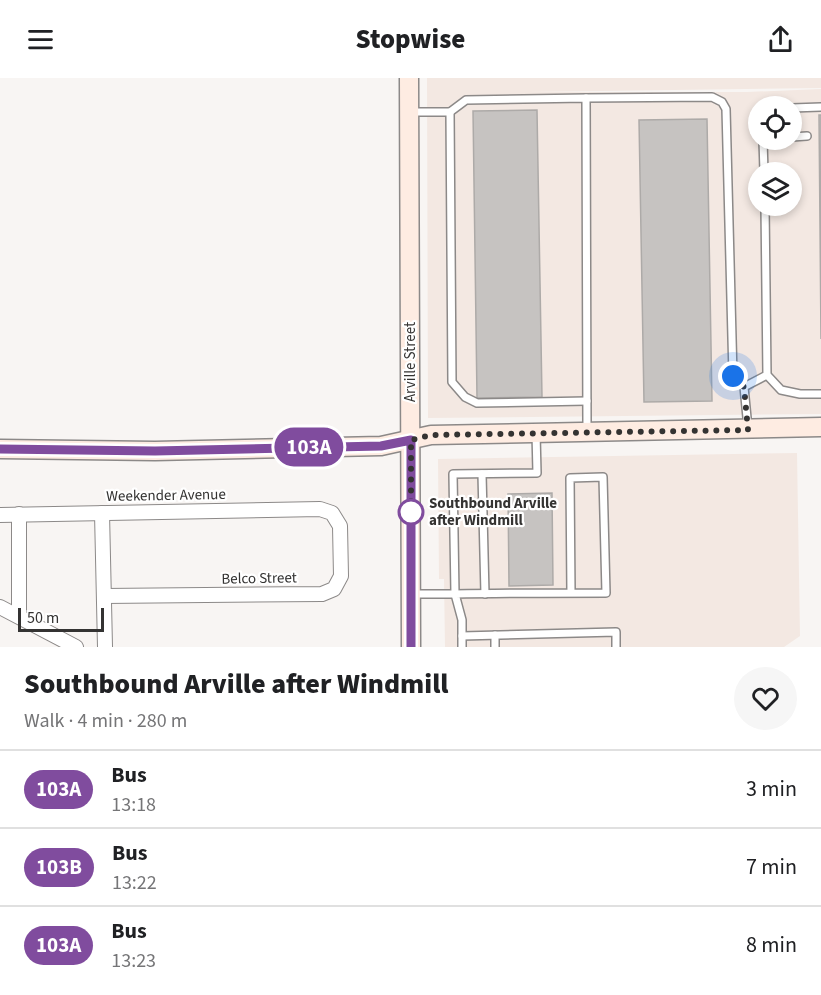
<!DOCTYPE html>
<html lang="en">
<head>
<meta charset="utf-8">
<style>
	body { margin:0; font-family:"Source Sans 3",sans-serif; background:#f6f6f6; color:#202124; height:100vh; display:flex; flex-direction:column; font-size:22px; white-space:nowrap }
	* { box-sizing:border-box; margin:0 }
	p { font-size:20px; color:#757577 }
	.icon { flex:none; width:33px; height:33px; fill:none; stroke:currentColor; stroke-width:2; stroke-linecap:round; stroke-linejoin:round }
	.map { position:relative; height:569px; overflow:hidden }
	.side { display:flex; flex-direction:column; background:#fff; flex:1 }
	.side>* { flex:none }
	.badge { padding:0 12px; border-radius:20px; font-size:21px; line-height:39px }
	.controls { position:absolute; left:748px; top:18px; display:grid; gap:12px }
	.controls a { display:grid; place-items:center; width:54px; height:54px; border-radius:50%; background:#fff; box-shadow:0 3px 9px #0003; font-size:30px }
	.scale { position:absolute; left:18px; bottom:15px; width:86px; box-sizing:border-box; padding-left:6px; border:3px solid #343332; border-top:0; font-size:16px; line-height:21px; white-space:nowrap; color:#343332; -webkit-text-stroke:4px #fff; paint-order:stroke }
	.you { position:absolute; width:30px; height:30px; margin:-15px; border:4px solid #fff; border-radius:50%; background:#1a73e8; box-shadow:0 0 0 9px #1a73e833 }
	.map>.badge { position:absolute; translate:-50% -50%; box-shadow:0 0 0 3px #fff }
	.round { display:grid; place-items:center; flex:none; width:63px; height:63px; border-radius:32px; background:#f6f6f6 }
	.overview { display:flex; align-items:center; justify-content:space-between; height:102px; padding:0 24px }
	h1 { font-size:28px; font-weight:800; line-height:45px }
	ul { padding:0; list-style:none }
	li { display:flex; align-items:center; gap:18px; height:78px; padding:0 24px; border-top:2px solid #e0e0e0 }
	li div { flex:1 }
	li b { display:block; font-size:22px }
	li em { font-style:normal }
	li .badge { min-width:66px; font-weight:700; text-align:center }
	header { display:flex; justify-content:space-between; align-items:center; height:78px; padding:0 24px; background:#fff; font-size:27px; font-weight:800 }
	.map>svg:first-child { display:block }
	.built { fill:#f3e8e2; fill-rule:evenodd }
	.building { fill:#c6c3c1; stroke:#adaaa8; stroke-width:1.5 }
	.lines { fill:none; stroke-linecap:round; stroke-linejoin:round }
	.lane-casing { stroke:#8c8988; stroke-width:10 }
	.street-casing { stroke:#8c8988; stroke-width:16 }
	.secondary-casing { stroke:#8c8988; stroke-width:21 }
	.lane { stroke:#fff; stroke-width:7 }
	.street { stroke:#fff; stroke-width:14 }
	.secondary { stroke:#feece2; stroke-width:18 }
	.line-casing { stroke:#fff; stroke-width:14 }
	.line { stroke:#804c9e; stroke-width:9 }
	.walk { stroke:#343332; stroke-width:6; stroke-dasharray:0 10.8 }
	.stop-dot { fill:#fff; stroke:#804c9e; stroke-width:3 }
	.labels { text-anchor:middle; stroke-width:4.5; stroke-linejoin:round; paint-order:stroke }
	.street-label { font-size:15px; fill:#343332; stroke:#fff }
	.stop-label { font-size:15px; font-weight:bold; fill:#343332; stroke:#fff; text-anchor:start }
</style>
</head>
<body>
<header><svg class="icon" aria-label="menu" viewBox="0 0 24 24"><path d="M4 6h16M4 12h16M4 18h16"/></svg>Stopwise<svg class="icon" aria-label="share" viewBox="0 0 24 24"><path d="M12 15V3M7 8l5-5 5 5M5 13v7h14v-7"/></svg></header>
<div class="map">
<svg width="821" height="569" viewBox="0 0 821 569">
	<rect width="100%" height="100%" fill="#f8f5f3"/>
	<g class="built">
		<path d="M427,0H821V10L529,14H747L821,11V336L428,340ZM759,28H792V62H759ZM759,94H792V128H759Z"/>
		<polygon points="797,375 800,558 784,569 445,569 444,501 439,501 438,381"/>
	</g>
	<g class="building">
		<polygon points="537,32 542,319 477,320 473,33"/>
		<polygon points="819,37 821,37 821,261"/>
		<polygon points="707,41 712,323 644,324 639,42"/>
		<polygon points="552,415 553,507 509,508 508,416"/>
	</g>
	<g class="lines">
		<defs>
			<g id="lane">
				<polyline points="586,20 712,19 722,24 726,31 733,298 744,309 748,350"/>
				<polyline points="792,30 821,29"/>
				<polyline points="411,34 450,34 466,22 586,20 587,352"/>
				<polyline points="450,34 452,304 465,319 477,325 587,323"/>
				<polyline points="792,59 807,58"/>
				<polyline points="763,62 764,94"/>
				<polyline points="765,128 767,297 781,312 800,316 821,316"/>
				<polyline points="744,309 767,297"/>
				<polyline points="482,396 485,516"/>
				<polyline points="411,516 455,516 453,396 537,395 536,355"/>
				<polyline points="495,557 495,569"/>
				<polyline points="462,558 616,554 616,569"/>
				<path d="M462,569V542L455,516C506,515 556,515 606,515L603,399L570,400L571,515"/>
			</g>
			<g id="street">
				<polyline points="102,435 105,569"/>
				<polyline points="19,436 19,538"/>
				<polyline points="0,437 320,431 332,435 340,448 341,498 334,511 322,516 104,518"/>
				<polyline points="0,529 76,569"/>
			</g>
			<g id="secondary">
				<polyline points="409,0 411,569"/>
				<polyline points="0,371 155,373 381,368 431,357 821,349"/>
			</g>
		</defs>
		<use href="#lane" class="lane-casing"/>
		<use href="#street" class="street-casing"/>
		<use href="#secondary" class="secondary-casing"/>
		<use href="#lane" class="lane"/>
		<use href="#street" class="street"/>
		<use href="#secondary" class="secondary"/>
	</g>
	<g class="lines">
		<defs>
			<polyline id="line" points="0,371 155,373 381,368 411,362 411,569"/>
		</defs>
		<use href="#line" class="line-casing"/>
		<use href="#line" class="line"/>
		<polyline class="walk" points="411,434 411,362 431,357 748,352 744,309 733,298"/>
	</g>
	<circle class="stop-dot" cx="411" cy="434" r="12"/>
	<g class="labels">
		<g class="street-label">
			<text transform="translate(410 284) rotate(-90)" y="5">Arville Street</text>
			<text transform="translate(166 417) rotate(-1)" y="5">Weekender Avenue</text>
			<text transform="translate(259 500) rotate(-1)" y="5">Belco Street</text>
		</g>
		<g class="stop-label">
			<text x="429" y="430">Southbound Arville<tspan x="429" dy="17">after Windmill</tspan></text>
		</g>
	</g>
</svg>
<div class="controls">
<a><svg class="icon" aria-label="locate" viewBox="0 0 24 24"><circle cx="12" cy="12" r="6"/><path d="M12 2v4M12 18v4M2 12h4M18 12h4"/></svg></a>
<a><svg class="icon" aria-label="layers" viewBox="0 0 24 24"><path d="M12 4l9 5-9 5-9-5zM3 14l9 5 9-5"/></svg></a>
</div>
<div class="scale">50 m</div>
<div class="you" style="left:733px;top:298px"></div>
<b class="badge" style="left:309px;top:369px;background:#804c9e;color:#fff">103A</b>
</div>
<section class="side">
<div class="overview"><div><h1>Southbound Arville after Windmill</h1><p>Walk · 4 min · 280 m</p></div><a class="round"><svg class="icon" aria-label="heart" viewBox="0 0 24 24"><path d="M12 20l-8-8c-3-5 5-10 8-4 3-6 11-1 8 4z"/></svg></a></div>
<ul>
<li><span class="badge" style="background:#804c9e;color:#fff">103A</span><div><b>Bus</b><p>13:18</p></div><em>3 min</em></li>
<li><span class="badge" style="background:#804c9e;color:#fff">103B</span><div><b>Bus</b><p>13:22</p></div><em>7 min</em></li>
<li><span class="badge" style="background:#804c9e;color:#fff">103A</span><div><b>Bus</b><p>13:23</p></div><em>8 min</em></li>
</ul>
</section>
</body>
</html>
